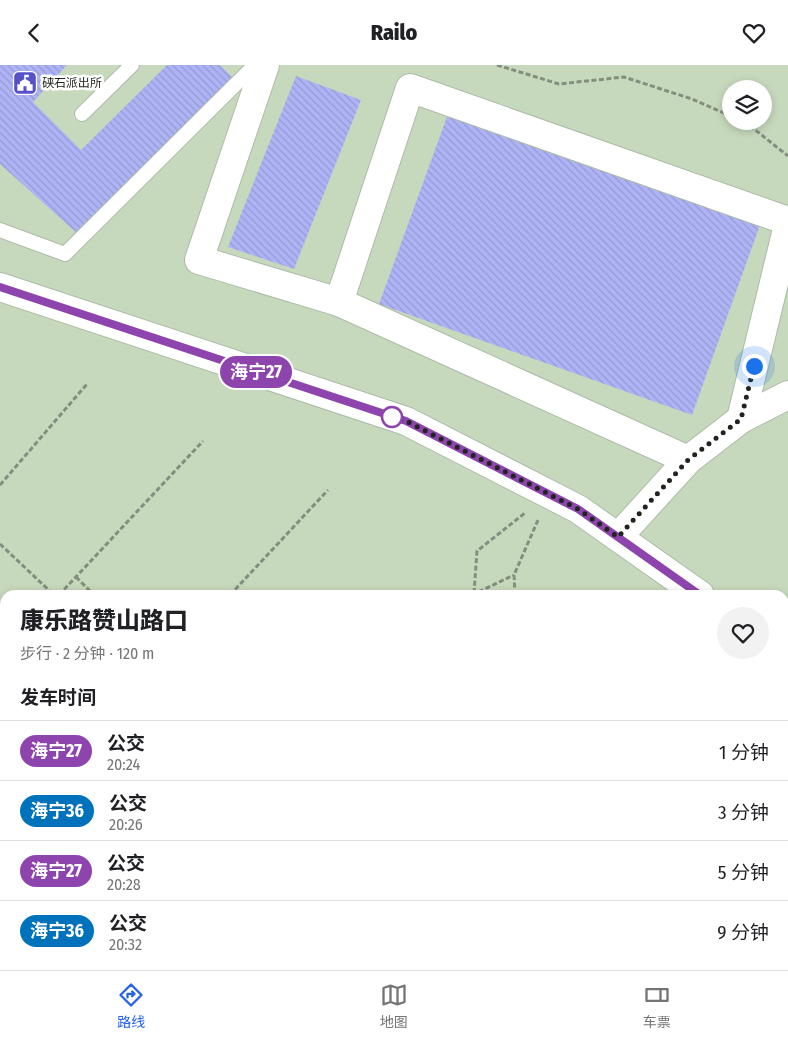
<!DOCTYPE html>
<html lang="zh">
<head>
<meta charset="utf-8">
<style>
	body { margin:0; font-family:"Fira Sans Condensed","Noto Sans SC",sans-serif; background:#f2f2f2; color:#202124; height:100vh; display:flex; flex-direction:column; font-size:19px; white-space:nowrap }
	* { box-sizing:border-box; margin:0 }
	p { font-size:16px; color:#757577 }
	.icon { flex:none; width:28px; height:28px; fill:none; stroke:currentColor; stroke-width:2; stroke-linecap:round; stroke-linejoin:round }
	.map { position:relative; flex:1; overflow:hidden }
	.drawer { position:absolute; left:0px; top:525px; width:789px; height:380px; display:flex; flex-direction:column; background:#fff; border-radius:15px 15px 0 0; box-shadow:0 2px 8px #0003 }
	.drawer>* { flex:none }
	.badge { padding:0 10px; border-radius:16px; font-size:18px; line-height:32px }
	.fabs { position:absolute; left:722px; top:15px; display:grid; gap:10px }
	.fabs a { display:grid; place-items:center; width:50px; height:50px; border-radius:50%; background:#fff; box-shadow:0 2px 8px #0003; font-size:25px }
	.you { position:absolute; width:25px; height:25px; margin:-12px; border:4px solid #fff; border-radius:50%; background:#1a73e8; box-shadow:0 0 0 8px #1a73e833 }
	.map>.badge { position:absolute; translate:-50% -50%; box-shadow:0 0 0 2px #fff }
	h2 { padding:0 20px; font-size:19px; line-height:45px }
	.round { display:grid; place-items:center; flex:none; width:52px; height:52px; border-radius:26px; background:#f2f2f2 }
	.headline { display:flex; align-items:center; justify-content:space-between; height:85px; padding:0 20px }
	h1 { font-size:24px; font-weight:800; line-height:38px }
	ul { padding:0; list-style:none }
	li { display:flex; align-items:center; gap:15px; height:60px; padding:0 20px; border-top:1px solid #e0e0e0 }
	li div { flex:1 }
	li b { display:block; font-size:19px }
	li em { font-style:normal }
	li .badge { min-width:55px; font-weight:700; text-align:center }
	header { display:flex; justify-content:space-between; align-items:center; height:65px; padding:0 20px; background:#fff; font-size:22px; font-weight:800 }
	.tab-bar { display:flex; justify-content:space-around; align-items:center; height:70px; border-top:1px solid #e0e0e0; background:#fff; font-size:14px; color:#757577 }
	.tab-bar a { display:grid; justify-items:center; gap:2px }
	.tab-bar .selected { color:#2563eb }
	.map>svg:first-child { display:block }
	.built { fill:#c7d9bd; fill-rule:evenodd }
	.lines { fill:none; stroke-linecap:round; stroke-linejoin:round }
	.canal { stroke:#8abb6e; stroke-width:29 }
	.building { fill:url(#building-back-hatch) }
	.lane-casing { stroke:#adbba6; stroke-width:16 }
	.street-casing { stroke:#adbba6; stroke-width:30 }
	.secondary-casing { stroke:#adbba6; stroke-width:30 }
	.path { stroke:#848e7f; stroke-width:3; stroke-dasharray:5 2.5; stroke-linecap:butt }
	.lane { stroke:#fff; stroke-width:14 }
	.street { stroke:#fff; stroke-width:28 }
	.secondary { stroke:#fff; stroke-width:28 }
	.line-casing { stroke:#fff; stroke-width:11 }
	.line { stroke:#8e44ad; stroke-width:8 }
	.walk { stroke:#1f241c; stroke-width:5; stroke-dasharray:0 9 }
	.stop-dot { fill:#fff; stroke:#8e44ad; stroke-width:2.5 }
	.labels { text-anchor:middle; stroke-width:5; stroke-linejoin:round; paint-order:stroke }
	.poi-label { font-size:12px; fill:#1f241c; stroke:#fff; text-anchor:start }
</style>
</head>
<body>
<header><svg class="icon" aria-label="back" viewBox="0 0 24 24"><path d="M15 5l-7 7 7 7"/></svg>Railo<svg class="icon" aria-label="heart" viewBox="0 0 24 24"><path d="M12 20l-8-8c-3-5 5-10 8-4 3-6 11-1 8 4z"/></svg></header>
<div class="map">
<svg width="788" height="905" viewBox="0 0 788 905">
	<defs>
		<pattern id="building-back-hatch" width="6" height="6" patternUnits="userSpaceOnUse" patternTransform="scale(1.25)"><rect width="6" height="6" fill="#aeb3f6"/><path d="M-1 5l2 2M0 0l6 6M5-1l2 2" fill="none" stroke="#959ad2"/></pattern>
	</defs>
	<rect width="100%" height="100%" fill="#d5e3ce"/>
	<path class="built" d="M0,0H788V905H0ZM731,24H764V56H731ZM5,530H784V900H5Z"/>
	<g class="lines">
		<polyline class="canal" points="407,905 416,900"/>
	</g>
	<g class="building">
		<polygon points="0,0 67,0 33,37 81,85 167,0 220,0 233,13 79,170 0,99"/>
		<polygon points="296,11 361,35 294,204 228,182"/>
		<polygon points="448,49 760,160 692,350 379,239"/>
	</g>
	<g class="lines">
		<defs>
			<g id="lane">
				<polyline points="82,49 132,0"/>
				<polyline points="0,165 65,189 255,0"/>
			</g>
			<g id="street">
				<polyline points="265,0 199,195 339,237 410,23 788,156"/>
				<polyline points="788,160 741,354 788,330"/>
				<polyline points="339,237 688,395"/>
				<polyline points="618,472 688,395 741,354"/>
			</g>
			<g id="secondary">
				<polyline points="0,222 406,356 578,444 700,530"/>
				<polyline points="784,589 788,592"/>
				<polyline points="784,802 788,798"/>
				<polyline points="689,905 694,900"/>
			</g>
		</defs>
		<use href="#lane" class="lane-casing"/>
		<use href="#street" class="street-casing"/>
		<use href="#secondary" class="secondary-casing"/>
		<g class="path">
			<polyline points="497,0 559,19 624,12 692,34 731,51"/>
			<polyline points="744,56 788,91"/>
			<polyline points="0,420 87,319"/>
			<polyline points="0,479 54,530"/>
			<polyline points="76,512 94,530"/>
			<polyline points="474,528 477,486 525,448"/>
			<polyline points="59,530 203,376"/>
			<polyline points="230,530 328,425"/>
			<polyline points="472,530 514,510"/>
			<polyline points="515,530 514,510 538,455"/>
			<polyline points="0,592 5,587"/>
			<polyline points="0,660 5,665"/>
			<polyline points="784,668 788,668"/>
			<polyline points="784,734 788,728"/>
			<polyline points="0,771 5,765"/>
			<polyline points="365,900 385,905"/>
			<polyline points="101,905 102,900"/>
			<polyline points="322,905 325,903 343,900"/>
			<polyline points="489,905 496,900"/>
		</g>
		<use href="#lane" class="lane"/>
		<use href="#street" class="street"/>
		<use href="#secondary" class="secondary"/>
	</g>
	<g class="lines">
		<defs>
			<polyline id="line" points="0,222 406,356 578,444 700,530"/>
		</defs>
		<use href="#line" class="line-casing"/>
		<use href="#line" class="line"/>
		<polyline class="walk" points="392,352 388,350 406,356 578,444 618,472 688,395 741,354 754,301"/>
	</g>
	<defs>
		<symbol id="civic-square" viewBox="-11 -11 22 22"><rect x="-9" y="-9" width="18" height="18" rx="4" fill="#5750c7" stroke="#fff"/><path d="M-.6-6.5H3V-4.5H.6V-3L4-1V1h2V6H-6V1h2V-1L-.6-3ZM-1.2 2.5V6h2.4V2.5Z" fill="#fff"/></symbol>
	</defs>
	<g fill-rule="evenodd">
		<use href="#civic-square" x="11" y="4" width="28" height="28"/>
	</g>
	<circle class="stop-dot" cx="392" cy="352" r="10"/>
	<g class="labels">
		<g class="poi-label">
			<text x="42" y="22">硖石派出所</text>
		</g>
	</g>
</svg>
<div class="fabs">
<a><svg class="icon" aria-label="layers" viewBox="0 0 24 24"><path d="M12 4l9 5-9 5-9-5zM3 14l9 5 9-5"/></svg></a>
</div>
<div class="you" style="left:754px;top:301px"></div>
<b class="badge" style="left:256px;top:307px;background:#8e44ad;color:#fff">海宁27</b>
<section class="drawer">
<div class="headline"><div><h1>康乐路赞山路口</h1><p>步行 · 2 分钟 · 120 m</p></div><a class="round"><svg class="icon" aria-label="heart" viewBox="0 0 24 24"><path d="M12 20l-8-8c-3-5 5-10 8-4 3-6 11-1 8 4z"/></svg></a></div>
<h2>发车时间</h2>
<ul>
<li><span class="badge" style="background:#8e44ad;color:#fff">海宁27</span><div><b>公交</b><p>20:24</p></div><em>1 分钟</em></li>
<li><span class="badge" style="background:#0072bc;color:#fff">海宁36</span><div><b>公交</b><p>20:26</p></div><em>3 分钟</em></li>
<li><span class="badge" style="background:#8e44ad;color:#fff">海宁27</span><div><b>公交</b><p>20:28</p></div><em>5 分钟</em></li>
<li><span class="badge" style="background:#0072bc;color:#fff">海宁36</span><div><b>公交</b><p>20:32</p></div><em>9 分钟</em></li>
</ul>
</section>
</div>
<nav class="tab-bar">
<a class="selected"><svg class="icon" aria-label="directions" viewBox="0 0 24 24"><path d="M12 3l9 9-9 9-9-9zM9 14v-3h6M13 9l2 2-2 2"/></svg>路线</a>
<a><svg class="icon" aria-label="map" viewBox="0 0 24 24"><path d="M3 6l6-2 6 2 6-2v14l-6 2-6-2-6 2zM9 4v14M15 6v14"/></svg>地图</a>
<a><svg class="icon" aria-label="tickets" viewBox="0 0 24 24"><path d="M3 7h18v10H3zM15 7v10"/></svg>车票</a>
</nav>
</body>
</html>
